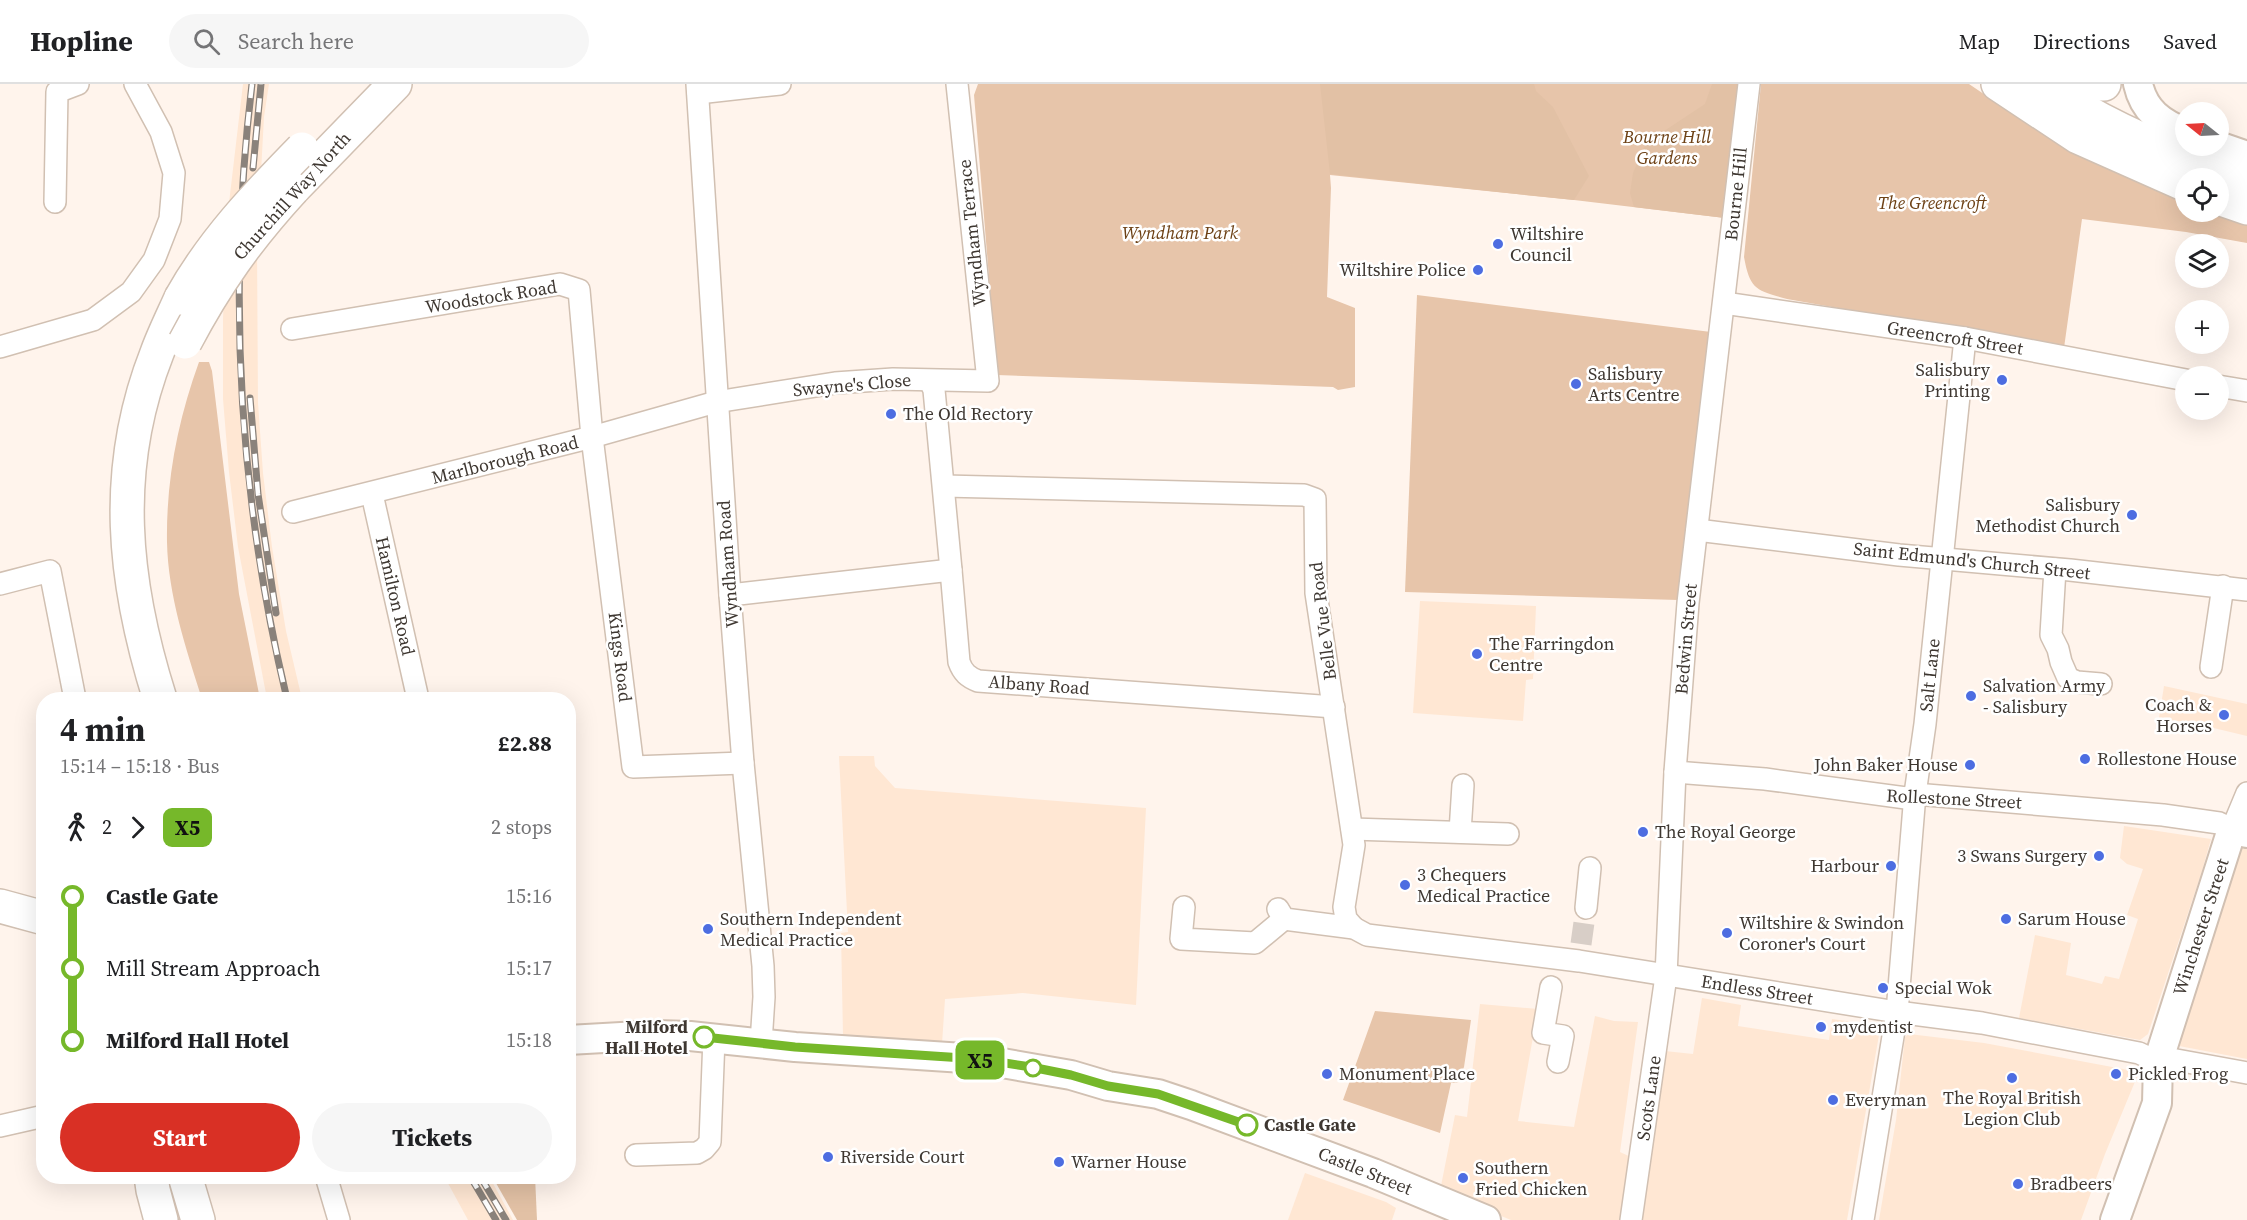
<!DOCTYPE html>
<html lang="en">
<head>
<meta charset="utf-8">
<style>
	body { margin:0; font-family:"Source Serif 4",serif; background:#f6f6f6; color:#202124; height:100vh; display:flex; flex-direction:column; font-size:22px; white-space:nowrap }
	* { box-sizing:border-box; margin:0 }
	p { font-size:20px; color:#757577 }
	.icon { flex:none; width:33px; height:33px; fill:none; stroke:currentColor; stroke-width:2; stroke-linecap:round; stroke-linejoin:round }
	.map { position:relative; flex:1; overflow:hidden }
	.details { position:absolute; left:36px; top:608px; width:540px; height:492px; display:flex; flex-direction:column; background:#fff; border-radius:24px; box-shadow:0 6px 24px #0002 }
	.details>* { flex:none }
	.badge { padding:0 12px; border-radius:9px; font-size:21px; line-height:39px }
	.needle { width:39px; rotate:288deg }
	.buttons { position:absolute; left:2175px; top:18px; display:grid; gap:12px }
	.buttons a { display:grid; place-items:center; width:54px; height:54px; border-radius:50%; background:#fff; box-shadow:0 6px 24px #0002; font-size:30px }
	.map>.badge { position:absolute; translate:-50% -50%; box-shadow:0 0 0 3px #fff }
	.legs { display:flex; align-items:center; gap:9px; height:66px; padding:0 24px; font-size:20px }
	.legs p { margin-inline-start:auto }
	.headline { display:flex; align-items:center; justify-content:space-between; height:102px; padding:0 24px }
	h1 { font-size:33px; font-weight:700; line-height:45px }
	.action { display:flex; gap:12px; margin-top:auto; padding:12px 24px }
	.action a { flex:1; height:69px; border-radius:36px; background:#d93025; color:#fff; font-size:24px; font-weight:700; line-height:69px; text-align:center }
	.action a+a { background:#f6f6f6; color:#202124 }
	ul { padding:0 24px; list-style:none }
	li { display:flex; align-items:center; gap:21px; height:72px; font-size:22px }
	li i { display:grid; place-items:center; width:9px; height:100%; margin:0 8px; background:currentColor }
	li i::after { content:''; width:15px; height:15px; margin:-8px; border:4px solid; border-radius:50%; background:#fff }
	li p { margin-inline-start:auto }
	li:first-child i { background:linear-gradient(#0000 50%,currentColor 0) }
	li:last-child i { background:linear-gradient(currentColor 50%,#0000 0) }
	header { display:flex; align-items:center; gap:36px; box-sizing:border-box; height:84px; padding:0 30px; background:#fff; border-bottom:2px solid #e0e0e0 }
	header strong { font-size:28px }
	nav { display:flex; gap:33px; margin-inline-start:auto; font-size:21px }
	.search { width:420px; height:54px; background:#f6f6f6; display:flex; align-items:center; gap:15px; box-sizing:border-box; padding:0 21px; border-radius:33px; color:#757577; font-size:22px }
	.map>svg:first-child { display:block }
	.built { fill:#ffe7d3 }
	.green { fill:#e7c5aa }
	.forest { fill:#e2c1a5 }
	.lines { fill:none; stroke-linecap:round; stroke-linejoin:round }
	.street-tunnel { stroke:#d8cec7; stroke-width:21; stroke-dasharray:21 10; stroke-linecap:butt }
	.street-casing { stroke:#d1c0b2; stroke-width:24 }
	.secondary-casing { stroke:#d1c0b2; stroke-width:32 }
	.primary-casing { stroke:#d1c0b2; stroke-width:36 }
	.highway-casing { stroke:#d1c0b2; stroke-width:36 }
	.street { stroke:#fff; stroke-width:21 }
	.secondary { stroke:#fff; stroke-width:28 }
	.primary { stroke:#fff; stroke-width:33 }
	.highway { stroke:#fff; stroke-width:33 }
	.rail-casing { stroke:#8a827b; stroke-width:7 }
	.rail { stroke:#fff; stroke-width:4.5; stroke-dasharray:14; stroke-linecap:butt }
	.highway-bridge-casing { stroke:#d1c0b2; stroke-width:36; stroke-linecap:butt }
	.highway-bridge { stroke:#fff; stroke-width:33 }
	.line-1-casing { stroke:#fff; stroke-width:14 }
	.line-1 { stroke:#76b82a; stroke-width:9 }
	.poi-dot { fill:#4d6de1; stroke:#fff; stroke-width:2 }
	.stop-1-dot { fill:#fff; stroke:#76b82a; stroke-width:3 }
	.labels { text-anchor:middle; stroke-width:5; stroke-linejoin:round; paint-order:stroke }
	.park-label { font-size:18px; font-style:italic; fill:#6d4115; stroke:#fff }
	.street-label { font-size:18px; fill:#3e3731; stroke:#fff }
	.poi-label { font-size:18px; fill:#3e3731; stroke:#fff; text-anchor:start }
	.stop-label { font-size:18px; font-weight:bold; fill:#3e3731; stroke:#fff; text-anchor:end }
</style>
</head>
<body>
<header>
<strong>Hopline</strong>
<div class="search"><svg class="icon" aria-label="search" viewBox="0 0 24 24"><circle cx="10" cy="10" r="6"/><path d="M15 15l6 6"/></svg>Search here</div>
<nav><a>Map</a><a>Directions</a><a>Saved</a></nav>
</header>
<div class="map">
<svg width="2247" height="1136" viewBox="0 0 2247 1136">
	<rect width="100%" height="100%" fill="#fff4ec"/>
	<g class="built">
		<polygon points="243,0 269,0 264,33 257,162 258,319 263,389 272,463 286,547 302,615 267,615 238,463 229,388 223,315 223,235 227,136"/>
		<polygon points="1420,517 1536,522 1533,595 1526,596 1523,637 1413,629"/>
		<polygon points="2164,602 2247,620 2247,652 2197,640 2159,634"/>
		<polygon points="839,672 874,672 875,682 895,704 1146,724 1136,921 1023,909 945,915 942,960 843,952 841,849 848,848"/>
		<polygon points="2124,742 2211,755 2202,787 2148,950 2140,956 2019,934 2035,851 2071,859 2066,891 2102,900 2105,892 2119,895 2138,835 2127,831 2143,785 2127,780 2120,774"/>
		<polygon points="2240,759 2247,761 2247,975 2174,961"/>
		<polygon points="1702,914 1741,921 1738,942 1829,956 1832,935 1875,941 1880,945 1847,1136 1641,1136 1665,967 1693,970"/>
		<polygon points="1480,920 1538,925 1518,1037 1574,1043 1595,932 1614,937 1638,938 1620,1068 1633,1074 1624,1136 1511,1136 1440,1107 1455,1031 1467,1033"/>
		<polygon points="1909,950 1984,959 2139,988 2105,1070 2081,1136 1879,1136 1896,1036 1905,953"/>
		<polygon points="1305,1089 1386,1118 1396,1124 1392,1136 1288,1136"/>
		<polygon points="444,1092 489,1092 513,1136 468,1136"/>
	</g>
	<g class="green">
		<polygon points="978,0 1738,0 1725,134 1574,116 1330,91 1331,104 1327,213 1355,224 1355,303 1338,306 1333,303 997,291 974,11"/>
		<path d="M1761,0H1969L2049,54L2098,81L2185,116L2186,128H2213L2247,141V159L2186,148L2082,135L2064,264L1787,215C1756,206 1750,206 1744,173Z"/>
		<polygon points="1417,211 1711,248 1678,516 1405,508"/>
		<path d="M199,278H209L212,287L239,510L260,615H202C186,565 168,511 167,458C166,396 178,336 199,278Z"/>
		<polygon points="1375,927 1471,936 1464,983 1457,999 1451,999 1440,1049 1343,1016"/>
	</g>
	<g class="forest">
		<polygon points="1320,0 1534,0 1536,7 1553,23 1589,92 1574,116 1330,90"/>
		<polygon points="1712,0 1738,0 1725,134 1634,123 1630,109 1633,89 1646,59 1705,20"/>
		<polygon points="492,1092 535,1092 537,1136 517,1136"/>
	</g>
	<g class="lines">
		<polyline class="street-tunnel" points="1581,860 1586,824"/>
		<defs>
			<g id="street">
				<polyline points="697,0 730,511 743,679 763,882 764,913 761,959"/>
				<polyline points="698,9 780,0"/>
				<polyline points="55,118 57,8 78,0"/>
				<polyline points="1724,219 1965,254 2186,296"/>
				<polyline points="292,245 560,200 579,206 592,353 633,683 743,679"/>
				<polyline points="0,263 93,236 131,208 154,176 170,135 174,89 161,48 135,0"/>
				<polyline points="930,297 934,306 951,486"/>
				<polyline points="2218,302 2247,307"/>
				<polyline points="944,402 1304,411 1315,415 1316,509 1354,761 1344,823 1346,835 1354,844"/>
				<polyline points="372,410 418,615"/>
				<polyline points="293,428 592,353 716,318 835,299 893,295 988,297 957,0"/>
				<polyline points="1697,446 1899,471 2070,486 2247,506"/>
				<polyline points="2055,485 2051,551 2058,565 2061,578 2068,594 2077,598 2101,600"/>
				<polyline points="0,500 50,487 75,615"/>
				<path d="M730,511L951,486L959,578C963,589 968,593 978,597L1334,623"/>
				<polyline points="2211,583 2223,502"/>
				<polyline points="1675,688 1765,695 1906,714 1915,710 2163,731 2219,739 2232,745 2247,709"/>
				<polyline points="1352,745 1508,750"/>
				<polyline points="1460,748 1463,701"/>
				<polyline points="1184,823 1181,855 1255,859 1284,835"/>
				<polyline points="1586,824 1590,784"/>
				<polyline points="1278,825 1284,835 1354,844 1367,851 1579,877 1897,928 1982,939 2139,969 2158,978 2171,975 2247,989"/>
				<polyline points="1551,903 1543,949 1563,952 1558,978"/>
				<polyline points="0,1042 44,1032"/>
				<polyline points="636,1071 697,1069 704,1065 710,1058 714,954"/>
				<polyline points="326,1092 339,1136"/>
				<polyline points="1631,1136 1666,892 1675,688 1688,519 1749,0"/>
				<polyline points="1863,1136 1897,928 1915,710 1925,640 1965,254"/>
			</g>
			<g id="secondary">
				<path d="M2138,0C2144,27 2161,39 2186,49"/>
				<polyline points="2218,62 2247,72"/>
				<polyline points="568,956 657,951 690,952 795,963 979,975 1071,991 1108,1002 1158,1010 1191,1021 1373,1089 1486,1136"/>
				<polyline points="2115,1136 2157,1019 2158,978 2232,745 2247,749"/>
			</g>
			<polyline id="primary" points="0,822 44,834"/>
			<g id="highway">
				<polyline points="1998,0 2078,53 2186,101"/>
				<path d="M2042,0C2105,44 2175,71 2247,97"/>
				<polyline points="2086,0 2104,0"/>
				<polyline points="293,105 395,0"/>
				<polyline points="2218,114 2247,124"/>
				<path d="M160,615C123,498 111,386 157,269C164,250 173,232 181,214"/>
				<polyline points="151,1092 153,1106 161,1136"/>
				<polyline points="185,1092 198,1136"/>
			</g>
		</defs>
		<use href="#street" class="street-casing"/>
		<use href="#secondary" class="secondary-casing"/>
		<use href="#primary" class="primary-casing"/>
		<use href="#highway" class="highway-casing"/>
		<use href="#street" class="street"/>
		<use href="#secondary" class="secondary"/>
		<use href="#primary" class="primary"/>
		<use href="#highway" class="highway"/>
		<defs>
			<g id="rail">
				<path d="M252,0C227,209 238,411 287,615"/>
				<polyline points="253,84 261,0"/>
				<polyline points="250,314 258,410 276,529"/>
				<polyline points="470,1092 496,1136"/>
				<polyline points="480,1092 506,1136"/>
			</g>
		</defs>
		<use href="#rail" class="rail-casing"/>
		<use href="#rail" class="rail"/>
		<defs>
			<g id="highway-bridge">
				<path d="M181,214C213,157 256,112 302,65"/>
				<path d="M185,258C216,199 248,154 293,105"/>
			</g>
		</defs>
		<use href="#highway-bridge" class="highway-bridge-casing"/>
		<use href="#highway-bridge" class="highway-bridge"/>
	</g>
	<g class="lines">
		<defs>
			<polyline id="line-1" points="704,953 795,963 979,975 1031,983 1071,991 1108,1002 1158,1010 1247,1041"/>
		</defs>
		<use href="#line-1" class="line-1-casing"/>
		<use href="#line-1" class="line-1"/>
	</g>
	<g class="poi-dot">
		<circle cx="1498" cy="160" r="6"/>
		<circle cx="1478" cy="186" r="6"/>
		<circle cx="2002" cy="296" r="6"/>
		<circle cx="1576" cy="300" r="6"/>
		<circle cx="891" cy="330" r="6"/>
		<circle cx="2132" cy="431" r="6"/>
		<circle cx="1477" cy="570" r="6"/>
		<circle cx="1971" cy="612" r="6"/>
		<circle cx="2224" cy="631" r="6"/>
		<circle cx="2085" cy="675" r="6"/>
		<circle cx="1970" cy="681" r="6"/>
		<circle cx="1643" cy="748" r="6"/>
		<circle cx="2099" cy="772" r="6"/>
		<circle cx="1891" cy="782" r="6"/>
		<circle cx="1405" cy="801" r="6"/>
		<circle cx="2006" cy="835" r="6"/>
		<circle cx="708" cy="845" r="6"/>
		<circle cx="1727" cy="849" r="6"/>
		<circle cx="1883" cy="904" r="6"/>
		<circle cx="1821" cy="943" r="6"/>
		<circle cx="1327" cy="990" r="6"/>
		<circle cx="2116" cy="990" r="6"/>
		<circle cx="2012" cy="994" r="6"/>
		<circle cx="1833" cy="1016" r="6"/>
		<circle cx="828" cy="1073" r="6"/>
		<circle cx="1059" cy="1078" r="6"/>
		<circle cx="1463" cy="1094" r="6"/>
		<circle cx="2018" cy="1100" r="6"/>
	</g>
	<g class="stop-1-dot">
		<circle cx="704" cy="953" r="10"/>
		<circle cx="1033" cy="984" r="8"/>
		<circle cx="1247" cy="1041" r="10"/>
	</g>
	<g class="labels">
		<g class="park-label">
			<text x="1667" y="59">Bourne Hill<tspan x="1667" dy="21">Gardens</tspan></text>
			<text x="1932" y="125">The Greencroft</text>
			<text x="1180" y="155">Wyndham Park</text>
		</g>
		<g class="street-label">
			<text transform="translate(1736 110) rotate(-84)" y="6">Bourne Hill</text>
			<text transform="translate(292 112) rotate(-48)" y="6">Churchill Way North</text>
			<text transform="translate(972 149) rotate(-96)" y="6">Wyndham Terrace</text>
			<text transform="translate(491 213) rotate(-9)" y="6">Woodstock Road</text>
			<text transform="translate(1955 254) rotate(9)" y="6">Greencroft Street</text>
			<text transform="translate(852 301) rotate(-5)" y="6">Swayne's Close</text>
			<text transform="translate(505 376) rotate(-14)" y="6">Marlborough Road</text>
			<text transform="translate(1972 477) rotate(6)" y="6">Saint Edmund's Church Street</text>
			<text transform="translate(728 480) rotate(-94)" y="6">Wyndham Road</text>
			<text transform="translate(395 512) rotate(77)" y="6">Hamilton Road</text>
			<text transform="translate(1323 537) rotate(-97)" y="6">Belle Vue Road</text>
			<text transform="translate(1686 555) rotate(-85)" y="6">Bedwin Street</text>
			<text transform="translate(620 573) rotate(83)" y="6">Kings Road</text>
			<text transform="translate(1930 591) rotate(-84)" y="6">Salt Lane</text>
			<text transform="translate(1039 601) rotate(4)" y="6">Albany Road</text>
			<text transform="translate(1954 715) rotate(3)" y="6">Rollestone Street</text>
			<text transform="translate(2201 843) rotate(-72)" y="6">Winchester Street</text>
			<text transform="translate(1757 906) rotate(9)" y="6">Endless Street</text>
			<text transform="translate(1649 1014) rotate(-82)" y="6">Scots Lane</text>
			<text transform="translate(1365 1087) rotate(22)" y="6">Castle Street</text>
		</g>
		<g class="poi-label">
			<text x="1510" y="156">Wiltshire<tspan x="1510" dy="21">Council</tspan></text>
			<text x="1466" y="192" text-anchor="end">Wiltshire Police</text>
			<text x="1990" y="292" text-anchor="end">Salisbury<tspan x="1990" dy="21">Printing</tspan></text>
			<text x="1588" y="296">Salisbury<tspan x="1588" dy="21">Arts Centre</tspan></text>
			<text x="903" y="336">The Old Rectory</text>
			<text x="2120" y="427" text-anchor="end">Salisbury<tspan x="2120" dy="21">Methodist Church</tspan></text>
			<text x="1489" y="566">The Farringdon<tspan x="1489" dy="21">Centre</tspan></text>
			<text x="1983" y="608">Salvation Army<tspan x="1983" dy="21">- Salisbury</tspan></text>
			<text x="2212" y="627" text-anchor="end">Coach &amp;<tspan x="2212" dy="21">Horses</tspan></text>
			<text x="2097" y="681">Rollestone House</text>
			<text x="1958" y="687" text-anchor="end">John Baker House</text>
			<text x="1655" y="754">The Royal George</text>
			<text x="2087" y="778" text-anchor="end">3 Swans Surgery</text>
			<text x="1879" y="788" text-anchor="end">Harbour</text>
			<text x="1417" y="797">3 Chequers<tspan x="1417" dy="21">Medical Practice</tspan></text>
			<text x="720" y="841">Southern Independent<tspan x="720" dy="21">Medical Practice</tspan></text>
			<text x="2018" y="841">Sarum House</text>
			<text x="1739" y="845">Wiltshire &amp; Swindon<tspan x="1739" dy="21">Coroner's Court</tspan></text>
			<text x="1895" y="910">Special Wok</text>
			<text x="1833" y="949">mydentist</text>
			<text x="1339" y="996">Monument Place</text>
			<text x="2128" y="996">Pickled Frog</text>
			<text x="2012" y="1020" text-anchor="middle">The Royal British<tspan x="2012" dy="21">Legion Club</tspan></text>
			<text x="1845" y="1022">Everyman</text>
			<text x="840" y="1079">Riverside Court</text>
			<text x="1071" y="1084">Warner House</text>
			<text x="1475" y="1090">Southern<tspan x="1475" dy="21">Fried Chicken</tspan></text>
			<text x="2030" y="1106">Bradbeers</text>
		</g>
		<g class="stop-label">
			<text x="688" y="949">Milford<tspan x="688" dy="21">Hall Hotel</tspan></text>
			<text x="1264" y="1047" text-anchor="start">Castle Gate</text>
		</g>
	</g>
</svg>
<div class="buttons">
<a><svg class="needle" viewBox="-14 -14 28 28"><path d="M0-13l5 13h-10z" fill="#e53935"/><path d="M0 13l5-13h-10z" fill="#757577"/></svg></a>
<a><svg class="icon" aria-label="locate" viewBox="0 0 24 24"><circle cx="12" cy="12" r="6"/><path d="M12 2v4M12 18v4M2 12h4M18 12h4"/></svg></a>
<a><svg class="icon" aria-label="layers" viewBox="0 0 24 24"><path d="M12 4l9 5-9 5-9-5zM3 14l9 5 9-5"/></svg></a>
<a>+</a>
<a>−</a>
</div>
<b class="badge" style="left:980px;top:976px;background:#76b82a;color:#111">X5</b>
<section class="details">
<div class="headline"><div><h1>4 min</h1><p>15:14 – 15:18 · Bus</p></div><b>£2.88</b></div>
<div class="legs"><svg class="icon" aria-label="walk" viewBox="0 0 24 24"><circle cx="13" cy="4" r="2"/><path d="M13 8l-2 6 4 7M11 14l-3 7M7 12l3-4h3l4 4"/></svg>2<svg class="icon" aria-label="forward" viewBox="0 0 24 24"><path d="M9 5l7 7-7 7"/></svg><b class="badge" style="background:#76b82a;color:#111">X5</b><p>2 stops</p></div>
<ul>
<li><i style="color:#76b82a"></i><b>Castle Gate</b><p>15:16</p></li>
<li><i style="color:#76b82a"></i><span>Mill Stream Approach</span><p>15:17</p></li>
<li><i style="color:#76b82a"></i><b>Milford Hall Hotel</b><p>15:18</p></li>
</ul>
<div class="action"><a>Start</a><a>Tickets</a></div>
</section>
</div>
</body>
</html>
